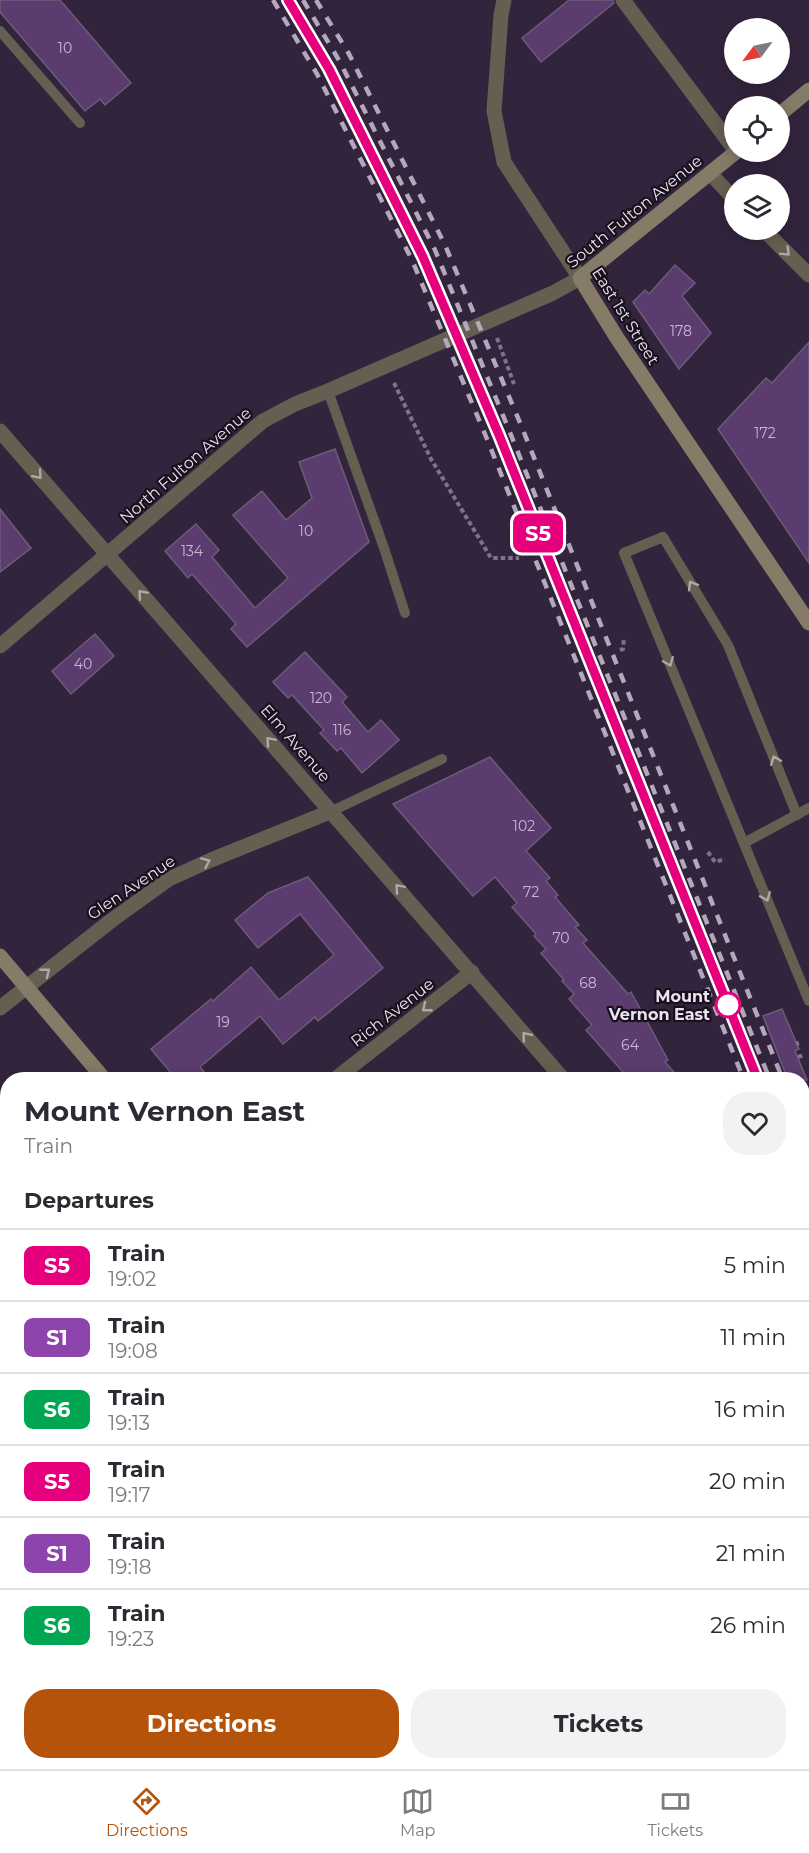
<!DOCTYPE html>
<html lang="en">
<head>
<meta charset="utf-8">
<style>
	body { margin:0; font-family:Montserrat,sans-serif; background:#f2f2f3; color:#2b2b33; height:100vh; display:flex; flex-direction:column; font-size:22px; white-space:nowrap }
	* { box-sizing:border-box; margin:0 }
	p { font-size:20px; color:#7c7c81 }
	.icon { flex:none; width:33px; height:33px; fill:none; stroke:currentColor; stroke-width:2; stroke-linecap:round; stroke-linejoin:round }
	.map { position:relative; flex:1; overflow:hidden }
	.sheet { position:absolute; left:0px; top:1072px; width:810px; height:698px; display:flex; flex-direction:column; background:#fff; border-radius:24px 24px 0 0; box-shadow:0 3px 15px #0003 }
	.sheet>* { flex:none }
	.badge { padding:0 12px; border-radius:9px; font-size:21px; line-height:39px }
	.needle { width:39px; rotate:237deg }
	.fabs { position:absolute; left:724px; top:18px; display:grid; gap:12px }
	.fabs a { display:grid; place-items:center; width:66px; height:66px; border-radius:50%; background:#fff; box-shadow:0 3px 15px #0003; font-size:30px }
	.map>.badge { position:absolute; translate:-50% -50%; box-shadow:0 0 0 3px #fff }
	h2 { padding:0 24px; font-size:22px; line-height:54px }
	.round { display:grid; place-items:center; flex:none; width:63px; height:63px; border-radius:24px; background:#f2f2f3 }
	.summary { display:flex; align-items:center; justify-content:space-between; height:102px; padding:0 24px }
	h1 { font-size:28px; font-weight:700; line-height:45px }
	.action { display:flex; gap:12px; margin-top:auto; padding:12px 24px }
	.action a { flex:1; height:69px; border-radius:24px; background:#b45309; color:#fff; font-size:24px; font-weight:700; line-height:69px; text-align:center }
	.action a+a { background:#f2f2f3; color:#2b2b33 }
	ul { padding:0; list-style:none }
	li { display:flex; align-items:center; gap:18px; height:72px; padding:0 24px; border-top:2px solid #e1e1e2 }
	li div { flex:1 }
	li b { display:block; font-size:22px }
	li em { font-style:normal }
	li .badge { min-width:66px; font-weight:700; text-align:center }
	.dock { display:flex; justify-content:space-around; align-items:center; height:84px; border-top:2px solid #e1e1e2; background:#fff; font-size:16px; color:#7c7c81 }
	.dock a { display:grid; justify-items:center; gap:3px }
	.dock .current { color:#b45309 }
	.map>svg:first-child { display:block }
	.building { fill:#5b3c6f; stroke:#6d5c79; stroke-width:1.5 }
	.lines { fill:none; stroke-linecap:round; stroke-linejoin:round }
	.path { stroke:#807389; stroke-width:4; stroke-dasharray:4.5 3; stroke-linecap:butt }
	.lane { stroke:#655f51; stroke-width:10 }
	.street { stroke:#655f51; stroke-width:15 }
	.secondary { stroke:#857b66; stroke-width:15 }
	.rail { stroke:#b4a8bc; stroke-width:4.5; stroke-dasharray:10 10; stroke-linecap:butt }
	.oneway { stroke:#afa7aa }
	.line-casing { stroke:#fff; stroke-width:14 }
	.line { stroke:#e6007e; stroke-width:9 }
	.stop-dot { fill:#fff; stroke:#e6007e; stroke-width:3 }
	.labels { text-anchor:middle; stroke-width:4.5; stroke-linejoin:round; paint-order:stroke }
	.number-label { font-size:14px; fill:#c8b8d2 }
	.street-label { font-size:16px; fill:#ece2f3; stroke:#18111c }
	.stop-label { font-size:16px; font-weight:bold; fill:#ece2f3; stroke:#18111c; text-anchor:end }
</style>
</head>
<body>
<div class="map">
<svg width="809" height="1769" viewBox="0 0 809 1769">
	<rect width="100%" height="100%" fill="#33243d"/>
	<g class="building">
		<polygon points="0,0 60,0 131,83 105,105 100,99 85,111 0,12"/>
		<polygon points="569,0 613,0 614,3 541,62 522,38"/>
		<polygon points="675,265 695,283 682,296 711,333 679,369 633,302 645,290 649,294"/>
		<polygon points="809,342 809,563 718,429 766,378 772,383"/>
		<polygon points="335,449 369,542 247,647 231,629 236,624 192,574 188,578 165,551 196,524 219,550 212,557 255,608 288,578 233,515 262,491 286,520 312,498 299,462"/>
		<polygon points="0,509 31,548 0,572"/>
		<polygon points="95,634 114,656 71,694 52,671"/>
		<polygon points="305,652 347,697 342,702 368,732 381,720 399,740 362,773 341,748 337,751 320,733 324,730 292,695 288,698 273,682"/>
		<polygon points="490,757 551,828 526,851 550,878 546,881 558,895 555,897 579,925 575,927 587,940 583,943 628,994 631,992 668,1060 665,1062 681,1080 630,1080 586,1030 592,1025 569,999 574,994 562,981 564,980 541,953 546,949 534,936 536,934 512,907 517,903 495,877 473,896 393,804"/>
		<polygon points="308,877 383,968 318,1021 315,1017 283,1044 260,1016 200,1067 211,1080 177,1080 151,1049 211,999 213,1001 251,967 279,1000 334,955 300,914 258,948 235,920 268,893"/>
		<polygon points="782,1009 799,1049 795,1051 807,1080 788,1080 763,1016"/>
	</g>
	<g class="lines">
		<g class="path">
			<polyline points="497,338 514,384"/>
			<polyline points="394,383 431,459 491,558 519,558"/>
			<polyline points="620,650 623,649 624,637"/>
			<polyline points="708,852 715,862 725,859"/>
			<polyline points="796,1044 799,1043"/>
			<polyline points="798,1057 804,1055"/>
		</g>
		<g class="lane">
			<polyline points="0,31 80,123"/>
			<polyline points="328,391 384,548 405,613"/>
			<polyline points="332,811 442,759"/>
			<polyline points="797,815 728,645 663,537 624,553 809,1001"/>
			<polyline points="744,843 809,808"/>
			<polyline points="802,1363 809,1381"/>
		</g>
		<g class="street">
			<polyline points="623,0 735,150"/>
			<polyline points="710,173 735,200"/>
			<polyline points="764,230 809,275"/>
			<polyline points="0,431 564,1080"/>
			<polyline points="0,646 263,421 295,404 328,391 553,293 580,278 504,162 494,111 501,15 504,0"/>
			<polyline points="0,1008 112,920 169,879 211,860 332,811"/>
			<polyline points="334,1080 472,972"/>
			<polyline points="0,1338 8,1332"/>
			<polyline points="802,1436 809,1456"/>
			<polyline points="0,1721 8,1715"/>
			<polyline points="435,1769 443,1762"/>
		</g>
		<g class="secondary">
			<polyline points="780,114 809,90"/>
			<polyline points="736,152 580,278 617,338 809,623"/>
			<polyline points="0,956 105,1080"/>
			<polyline points="0,1695 8,1705"/>
			<polyline points="51,1762 56,1769"/>
			<polyline points="714,1762 721,1769"/>
		</g>
		<g class="rail">
			<polyline points="273,0 317,74 412,260 487,439 744,1080"/>
			<polyline points="288,0 329,68 423,257 499,435 758,1080"/>
			<polyline points="303,0 340,62 435,250 509,430 770,1080"/>
			<polyline points="316,0 349,54 445,245 521,425 783,1080"/>
			<polyline points="802,1129 809,1145"/>
			<polyline points="802,1161 809,1177"/>
			<polyline points="802,1191 809,1207"/>
			<polyline points="802,1226 809,1242"/>
		</g>
	</g>
	<defs><path id="oneway-chevron" d="M-2-3.5L2.5 0L-2 3.5" fill="none" stroke-width="1.6" stroke-linecap="round" stroke-linejoin="round" transform="scale(1.5)"/></defs>
	<g class="oneway">
		<use href="#oneway-chevron" transform="translate(786 252) rotate(45)"/>
		<use href="#oneway-chevron" transform="translate(38 475) rotate(49)"/>
		<use href="#oneway-chevron" transform="translate(692 585) rotate(-121)"/>
		<use href="#oneway-chevron" transform="translate(142 594) rotate(-131)"/>
		<use href="#oneway-chevron" transform="translate(669 662) rotate(68)"/>
		<use href="#oneway-chevron" transform="translate(270 741) rotate(-131)"/>
		<use href="#oneway-chevron" transform="translate(775 760) rotate(-112)"/>
		<use href="#oneway-chevron" transform="translate(206 862) rotate(-24)"/>
		<use href="#oneway-chevron" transform="translate(399 888) rotate(-131)"/>
		<use href="#oneway-chevron" transform="translate(766 897) rotate(68)"/>
		<use href="#oneway-chevron" transform="translate(46 972) rotate(-38)"/>
		<use href="#oneway-chevron" transform="translate(426 1008) rotate(142)"/>
		<use href="#oneway-chevron" transform="translate(526 1036) rotate(-130)"/>
	</g>
	<g class="lines">
		<defs>
			<polyline id="line" points="288,0 329,69 423,257 499,435 758,1080"/>
		</defs>
		<use href="#line" class="line-casing"/>
		<use href="#line" class="line"/>
	</g>
	<circle class="stop-dot" cx="728" cy="1005" r="12"/>
	<g class="labels">
		<g class="number-label">
			<text x="65" y="53">10</text>
			<text x="681" y="336">178</text>
			<text x="765" y="438">172</text>
			<text x="306" y="536">10</text>
			<text x="192" y="556">134</text>
			<text x="83" y="669">40</text>
			<text x="321" y="703">120</text>
			<text x="342" y="735">116</text>
			<text x="524" y="831">102</text>
			<text x="531" y="897">72</text>
			<text x="561" y="943">70</text>
			<text x="588" y="988">68</text>
			<text x="223" y="1027">19</text>
			<text x="630" y="1050">64</text>
		</g>
		<g class="street-label">
			<text transform="translate(634 211) rotate(-39)" y="6">South Fulton Avenue</text>
			<text transform="translate(626 316) rotate(58)" y="6">East 1st Street</text>
			<text transform="translate(185 465) rotate(-41)" y="6">North Fulton Avenue</text>
			<text transform="translate(296 743) rotate(49)" y="6">Elm Avenue</text>
			<text transform="translate(131 887) rotate(-34)" y="6">Glen Avenue</text>
			<text transform="translate(392 1012) rotate(-38)" y="6">Rich Avenue</text>
		</g>
		<g class="stop-label">
			<text x="710" y="1002">Mount<tspan x="710" dy="18">Vernon East</tspan></text>
		</g>
	</g>
</svg>
<div class="fabs">
<a><svg class="needle" viewBox="-14 -14 28 28"><path d="M0-13l5 13h-10z" fill="#e53935"/><path d="M0 13l5-13h-10z" fill="#7c7c81"/></svg></a>
<a><svg class="icon" aria-label="locate" viewBox="0 0 24 24"><circle cx="12" cy="12" r="6"/><path d="M12 2v4M12 18v4M2 12h4M18 12h4"/></svg></a>
<a><svg class="icon" aria-label="layers" viewBox="0 0 24 24"><path d="M12 4l9 5-9 5-9-5zM3 14l9 5 9-5"/></svg></a>
</div>
<b class="badge" style="left:538px;top:533px;background:#e6007e;color:#fff">S5</b>
<section class="sheet">
<div class="summary"><div><h1>Mount Vernon East</h1><p>Train</p></div><a class="round"><svg class="icon" aria-label="heart" viewBox="0 0 24 24"><path d="M12 20l-8-8c-3-5 5-10 8-4 3-6 11-1 8 4z"/></svg></a></div>
<h2>Departures</h2>
<ul>
<li><span class="badge" style="background:#e6007e;color:#fff">S5</span><div><b>Train</b><p>19:02</p></div><em>5 min</em></li>
<li><span class="badge" style="background:#8e44ad;color:#fff">S1</span><div><b>Train</b><p>19:08</p></div><em>11 min</em></li>
<li><span class="badge" style="background:#00a651;color:#fff">S6</span><div><b>Train</b><p>19:13</p></div><em>16 min</em></li>
<li><span class="badge" style="background:#e6007e;color:#fff">S5</span><div><b>Train</b><p>19:17</p></div><em>20 min</em></li>
<li><span class="badge" style="background:#8e44ad;color:#fff">S1</span><div><b>Train</b><p>19:18</p></div><em>21 min</em></li>
<li><span class="badge" style="background:#00a651;color:#fff">S6</span><div><b>Train</b><p>19:23</p></div><em>26 min</em></li>
</ul>
<div class="action"><a>Directions</a><a>Tickets</a></div>
</section>
</div>
<nav class="dock">
<a class="current"><svg class="icon" aria-label="directions" viewBox="0 0 24 24"><path d="M12 3l9 9-9 9-9-9zM9 14v-3h6M13 9l2 2-2 2"/></svg>Directions</a>
<a><svg class="icon" aria-label="map" viewBox="0 0 24 24"><path d="M3 6l6-2 6 2 6-2v14l-6 2-6-2-6 2zM9 4v14M15 6v14"/></svg>Map</a>
<a><svg class="icon" aria-label="tickets" viewBox="0 0 24 24"><path d="M3 7h18v10H3zM15 7v10"/></svg>Tickets</a>
</nav>
</body>
</html>
